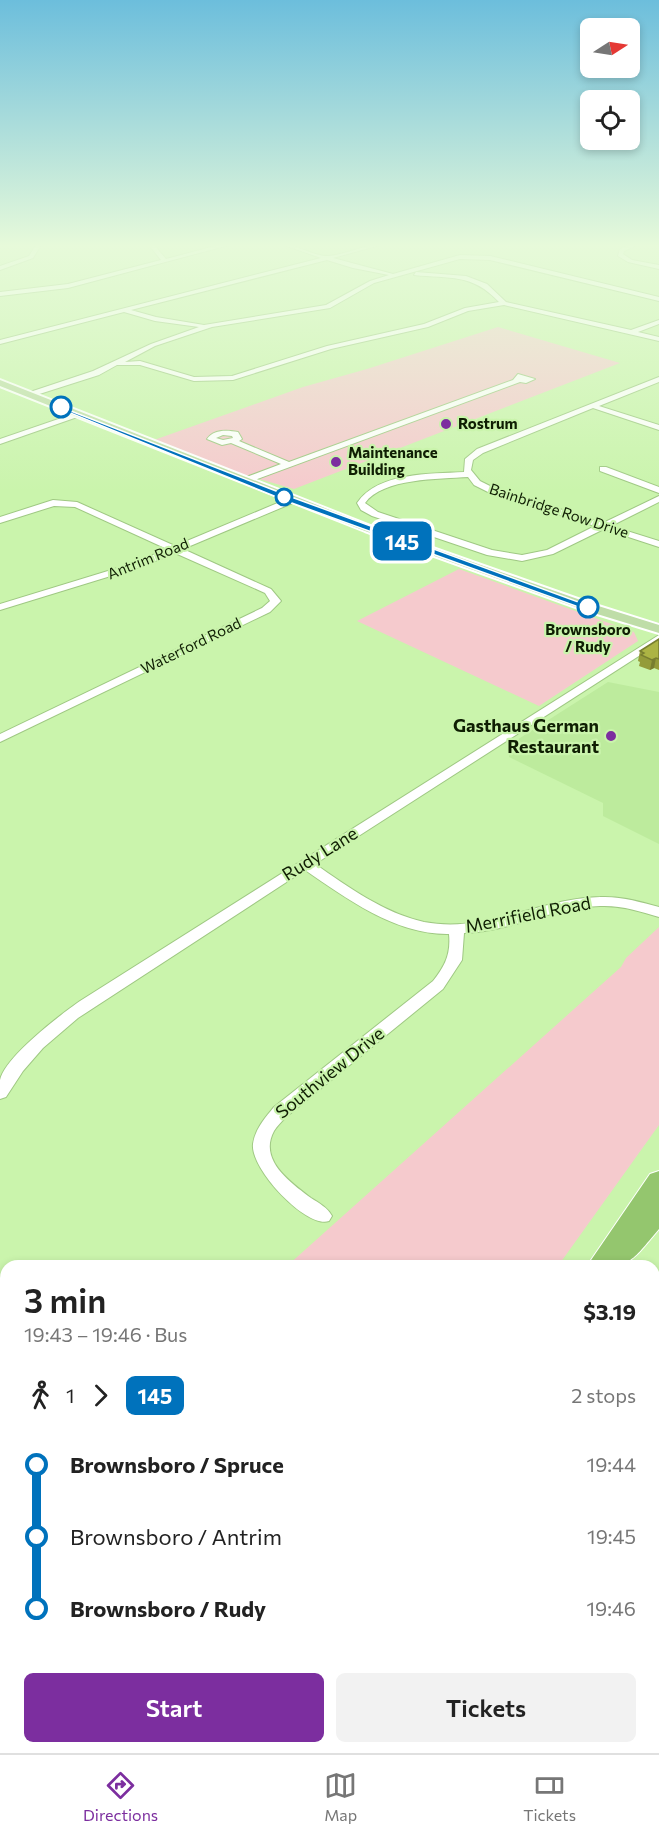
<!DOCTYPE html>
<html lang="en">
<head>
<meta charset="utf-8">
<style>
	body { margin:0; font-family:Commissioner,sans-serif; background:#f2f2f2; color:#222; height:100vh; display:flex; flex-direction:column; font-size:22px; white-space:nowrap }
	* { box-sizing:border-box; margin:0 }
	p { font-size:20px; color:#767676 }
	.icon { flex:none; width:33px; height:33px; fill:none; stroke:currentColor; stroke-width:2; stroke-linecap:round; stroke-linejoin:round }
	.map { position:relative; flex:1; overflow:hidden }
	.sheet { position:absolute; left:0px; top:1260px; width:660px; height:494px; display:flex; flex-direction:column; background:#fff; border-radius:18px 18px 0 0; box-shadow:0 3px 9px #0003 }
	.sheet>* { flex:none }
	.badge { padding:0 12px; border-radius:9px; font-size:21px; line-height:39px }
	.needle { width:39px; rotate:78deg }
	.controls { position:absolute; left:580px; top:18px; display:grid; gap:12px }
	.controls a { display:grid; place-items:center; width:60px; height:60px; border-radius:9px; background:#fff; box-shadow:0 3px 9px #0003; font-size:30px }
	.map>.badge { position:absolute; translate:-50% -50%; box-shadow:0 0 0 3px #fff }
	.legs { display:flex; align-items:center; gap:9px; height:66px; padding:0 24px; font-size:20px }
	.legs p { margin-inline-start:auto }
	.head { display:flex; align-items:center; justify-content:space-between; height:102px; padding:0 24px }
	h1 { font-size:33px; font-weight:600; line-height:45px }
	.action { display:flex; gap:12px; margin-top:auto; padding:12px 24px }
	.action a { flex:1; height:69px; border-radius:9px; background:#7c2e9f; color:#fff; font-size:24px; font-weight:600; line-height:69px; text-align:center }
	.action a+a { background:#f2f2f2; color:#222 }
	ul { padding:0 24px; list-style:none }
	li { display:flex; align-items:center; gap:21px; height:72px; font-size:22px }
	li i { display:grid; place-items:center; width:9px; height:100%; margin:0 8px; background:currentColor }
	li i::after { content:''; width:15px; height:15px; margin:-8px; border:4px solid; border-radius:50%; background:#fff }
	li p { margin-inline-start:auto }
	li:first-child i { background:linear-gradient(#0000 50%,currentColor 0) }
	li:last-child i { background:linear-gradient(currentColor 50%,#0000 0) }
	.tabs { display:flex; justify-content:space-around; align-items:center; height:84px; border-top:2px solid #e0e0e0; background:#fff; font-size:16px; color:#767676 }
	.tabs a { display:grid; justify-items:center; gap:3px }
	.tabs .selected { color:#7c2e9f }
	.map>svg:first-child { display:block }
	.built { fill:#bdeb9d }
	.green { fill:#f5cacd }
	.lines { fill:none; stroke-linecap:round; stroke-linejoin:round }
	.minor-casing { stroke:#9fc883; stroke-width:2 }
	.major-casing { stroke:#fff; stroke-width:4 }
	.highway-casing { stroke:#fff; stroke-width:2 }
	.minor { fill:#fff; fill-rule:evenodd }
	.major { fill:#bfdda8; fill-rule:evenodd }
	.highway { fill:#94c66e; fill-rule:evenodd }
	.wall { fill:#949b3a }
	.shaded-wall { fill:#787e30 }
	.building { fill:#acb444; stroke:#787e30; stroke-width:1.5 }
	.line-1 { fill:#0072bc; stroke:#fff; stroke-width:1.5 }
	.stop-1-dot { fill:#fff; stroke:#0072bc; stroke-width:3 }
	.poi-dot { fill:#7c2e9f; stroke:#caf4ac; stroke-width:2 }
	.labels { text-anchor:middle; stroke-width:4.5; stroke-linejoin:round; paint-order:stroke }
	.far-poi-label { font-size:15px; font-weight:bold; fill:#0f1e03; stroke:#caf4ac; text-anchor:start }
	.far-street-label { font-size:15px; fill:#0f1e03; stroke:#caf4ac }
	.far-stop-label { font-size:15px; font-weight:bold; fill:#0f1e03; stroke:#caf4ac }
	.poi-label { font-size:18px; font-weight:bold; fill:#0f1e03; stroke:#caf4ac; text-anchor:end }
	.street-label { font-size:18px; fill:#0f1e03; stroke:#caf4ac }
</style>
</head>
<body>
<div class="map">
<svg width="659" height="1753" viewBox="0 0 659 1753">
	<rect width="100%" height="100%" fill="#caf4ac"/>
	<polygon class="built" points="608,682 659,692 659,844 603,816 603,803 509,757 509,745"/>
	<g class="green">
		<polygon points="498,327 620,363 294,489 242,474 154,440 303,387 367,369"/>
		<polygon points="459,569 634,632 638,641 539,706 357,621"/>
		<polygon points="659,927 659,1125 558,1266 287,1266 621,967 626,958"/>
		<polygon points="91,1748 165,1748 161,1753 86,1753"/>
	</g>
	<g class="lines">
		<defs>
			<g id="minor">
				<polygon points="36,245 41,245 33,258 0,270 0,266 29,256"/>
				<polygon points="149,245 154,245 166,259 219,245 229,245 68,288 0,296 0,292 68,284 161,260"/>
				<path d="M284,245C299,245 315,257 329,256C347,254 363,245 380,245L333,258L393,274L460,255L490,256L659,297V301L490,260L460,259L374,283L330,308L212,327L155,346L125,362L140,361L194,377L232,376L327,346L424,324L465,308L499,302C472,273 450,279 414,275L416,272L466,276L487,284L506,302L631,330L659,320V324L638,332L659,337V341L504,305L468,311L428,327L331,349L233,380L194,381L140,365H117L99,375L30,397H27V393L93,371L151,344L199,327L155,321L124,312L0,344V340L321,258ZM327,260L353,268L389,275L370,281L326,305L204,325L156,317L131,310Z"/>
				<polygon points="629,245 637,245 624,251 623,254 632,260 659,265 659,269 628,262 618,256 620,249"/>
				<path d="M518,374L535,379L526,383L520,382L244,484L240,481L241,479L281,464L231,443L222,445L207,439C214,429 227,430 238,432L242,439L239,441L289,462L513,380ZM223,435L232,436L233,438L223,440L216,438Z"/>
				<path d="M659,377V382L599,406L659,425V430L593,408L483,453L473,460L471,470L480,481L494,488L603,523L659,496V502L611,526L659,541V547L604,529L553,554L522,561L487,555L372,516L361,510L357,503C378,472 430,474 464,472L465,459L477,449ZM468,477L474,485L488,492L595,526L547,550L522,555L492,550L378,512L365,503C383,478 439,479 468,477Z"/>
				<polygon points="76,413 83,415 0,444 0,439"/>
				<polygon points="600,467 606,467 659,487 659,493 600,471"/>
				<polygon points="292,497 296,500 295,502 183,549 271,589 281,601 270,612 0,742 0,734 262,608 270,601 265,593 175,553 140,567 0,610 0,604 134,563 167,549 75,507 54,506 0,523 0,517 53,500 77,502 175,546"/>
				<path d="M659,635V643L315,864C348,887 384,913 424,922C486,934 540,898 600,897C621,896 640,902 659,907V917C639,911 621,905 600,906C553,907 510,932 464,933L462,960L443,989L286,1117C282,1121 277,1126 274,1131C258,1160 291,1183 311,1198C319,1203 328,1208 332,1216L329,1221C307,1229 250,1169 253,1144C255,1129 265,1118 274,1107L433,981C445,966 451,954 449,934C396,935 347,899 305,870L78,1018L43,1048L23,1071L6,1097L0,1099C0,1093 0,1086 0,1080C5,1057 60,1015 80,1001Z"/>
				<polygon points="0,1330 6,1332 6,1354 0,1352"/>
				<polygon points="6,1508 6,1532 0,1535 0,1511"/>
			</g>
			<polygon id="major" points="0,380 373,527 592,604 659,625 659,633 584,610 365,531 0,386"/>
			<g id="highway">
				<path d="M659,1171V1229C629,1264 633,1266 587,1266L650,1174Z"/>
				<polygon points="659,1286 659,1337 654,1339 654,1288"/>
				<polygon points="197,1748 235,1748 233,1753 195,1753"/>
				<polygon points="282,1748 320,1748 318,1753 280,1753"/>
			</g>
		</defs>
		<use href="#minor" class="minor-casing"/>
		<use href="#major" class="major-casing"/>
		<use href="#highway" class="highway-casing"/>
		<use href="#minor" class="minor"/>
		<use href="#major" class="major"/>
		<use href="#highway" class="highway"/>
	</g>
	<g class="wall">
		<polygon points="659,639 659,670 654,668 650,670 639,666 640,662 638,661 640,651"/>
		<polygon points="659,1609 659,1688 654,1683 654,1617"/>
	</g>
	<polygon class="shaded-wall" points="656,658 654,668 650,670 652,660"/>
	<g class="building">
		<polygon points="659,639 659,659 656,658 652,660 641,655 644,653 640,651"/>
		<polygon points="659,1609 659,1670 654,1666 654,1617"/>
		<polygon points="659,1708 659,1753 628,1753 632,1748 654,1748 654,1715"/>
	</g>
	<linearGradient id="sky" x2="0" y2="1"><stop stop-color="#6cbedc"/><stop offset="0.5" stop-color="#e7fada"/><stop offset="1" stop-color="#e7fada" stop-opacity="0"/></linearGradient>
	<rect width="659" height="491" fill="url(#sky)"/>
	<polygon class="line-1" points="58,406 294,498 592,607 584,609 289,502 58,408"/>
	<g class="stop-1-dot">
		<circle cx="61" cy="407" r="10"/>
		<circle cx="284" cy="497" r="8"/>
		<circle cx="588" cy="607" r="10"/>
	</g>
	<g class="poi-dot">
		<circle cx="446" cy="424" r="6"/>
		<circle cx="336" cy="462" r="6"/>
		<circle cx="611" cy="736" r="6"/>
	</g>
	<g class="labels">
		<g class="far-poi-label">
			<text x="458" y="429">Rostrum</text>
			<text x="348" y="458">Maintenance<tspan x="348" dy="17">Building</tspan></text>
		</g>
		<g class="far-street-label">
			<text transform="translate(559 511) rotate(18)" y="5">Bainbridge Row Drive</text>
			<text transform="translate(148 559) rotate(-22)" y="5">Antrim Road</text>
			<text transform="translate(191 646) rotate(-26)" y="5">Waterford Road</text>
		</g>
		<g class="far-stop-label">
			<text x="588" y="635">Brownsboro<tspan x="588" dy="17">/ Rudy</tspan></text>
		</g>
		<g class="poi-label">
			<text x="599" y="732">Gasthaus German<tspan x="599" dy="21">Restaurant</tspan></text>
		</g>
		<g class="street-label">
			<text transform="translate(320 854) rotate(-32)" y="6">Rudy Lane</text>
			<text transform="translate(528 915) rotate(-11)" y="6">Merrifield Road</text>
			<text transform="translate(330 1073) rotate(-39)" y="6">Southview Drive</text>
		</g>
	</g>
</svg>
<div class="controls">
<a><svg class="needle" viewBox="-14 -14 28 28"><path d="M0-13l5 13h-10z" fill="#e53935"/><path d="M0 13l5-13h-10z" fill="#767676"/></svg></a>
<a><svg class="icon" aria-label="locate" viewBox="0 0 24 24"><circle cx="12" cy="12" r="6"/><path d="M12 2v4M12 18v4M2 12h4M18 12h4"/></svg></a>
</div>
<b class="badge" style="left:402px;top:541px;background:#0072bc;color:#fff">145</b>
<section class="sheet">
<div class="head"><div><h1>3 min</h1><p>19:43 – 19:46 · Bus</p></div><b>$3.19</b></div>
<div class="legs"><svg class="icon" aria-label="walk" viewBox="0 0 24 24"><circle cx="13" cy="4" r="2"/><path d="M13 8l-2 6 4 7M11 14l-3 7M7 12l3-4h3l4 4"/></svg>1<svg class="icon" aria-label="forward" viewBox="0 0 24 24"><path d="M9 5l7 7-7 7"/></svg><b class="badge" style="background:#0072bc;color:#fff">145</b><p>2 stops</p></div>
<ul>
<li><i style="color:#0072bc"></i><b>Brownsboro / Spruce</b><p>19:44</p></li>
<li><i style="color:#0072bc"></i><span>Brownsboro / Antrim</span><p>19:45</p></li>
<li><i style="color:#0072bc"></i><b>Brownsboro / Rudy</b><p>19:46</p></li>
</ul>
<div class="action"><a>Start</a><a>Tickets</a></div>
</section>
</div>
<nav class="tabs">
<a class="selected"><svg class="icon" aria-label="directions" viewBox="0 0 24 24"><path d="M12 3l9 9-9 9-9-9zM9 14v-3h6M13 9l2 2-2 2"/></svg>Directions</a>
<a><svg class="icon" aria-label="map" viewBox="0 0 24 24"><path d="M3 6l6-2 6 2 6-2v14l-6 2-6-2-6 2zM9 4v14M15 6v14"/></svg>Map</a>
<a><svg class="icon" aria-label="tickets" viewBox="0 0 24 24"><path d="M3 7h18v10H3zM15 7v10"/></svg>Tickets</a>
</nav>
</body>
</html>
